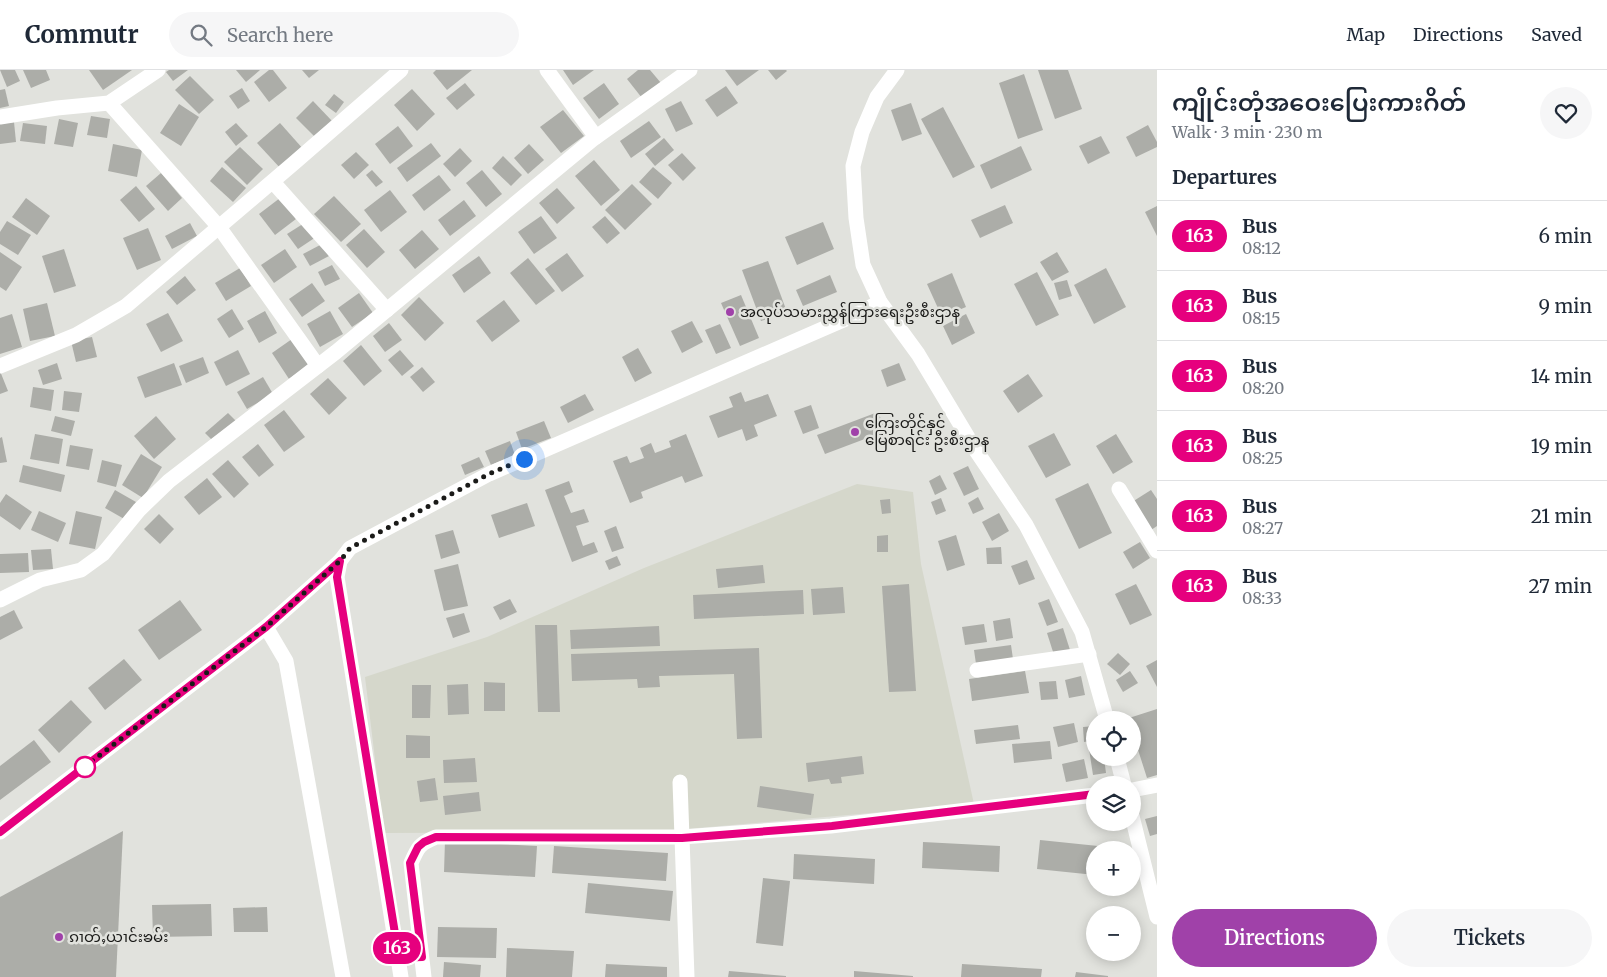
<!DOCTYPE html>
<html lang="en">
<head>
<meta charset="utf-8">
<style>
	body { margin:0; font-family:Merriweather,"Noto Sans Myanmar",serif; background:#f6f6f7; color:#1f2937; height:100vh; display:flex; flex-direction:column; font-size:19px; white-space:nowrap }
	* { box-sizing:border-box; margin:0 }
	p { font-size:16px; color:#747a83 }
	.icon { flex:none; width:28px; height:28px; fill:none; stroke:currentColor; stroke-width:2; stroke-linecap:round; stroke-linejoin:round }
	.map { position:relative; flex:1; overflow:hidden }
	.panel { display:flex; flex-direction:column; background:#fff; width:450px }
	.panel>* { flex:none }
	.badge { padding:0 10px; border-radius:16px; font-size:18px; line-height:32px }
	.fabs { position:absolute; left:1086px; top:641px; display:grid; gap:10px }
	.fabs a { display:grid; place-items:center; width:55px; height:55px; border-radius:50%; background:#fff; box-shadow:0 2px 12px #0003; font-size:25px }
	.you { position:absolute; width:25px; height:25px; margin:-12px; border:4px solid #fff; border-radius:50%; background:#1a73e8; box-shadow:0 0 0 8px #1a73e833 }
	.map>.badge { position:absolute; translate:-50% -50%; box-shadow:0 0 0 2px #fff }
	h2 { padding:0 15px; font-size:19px; line-height:45px }
	.round { display:grid; place-items:center; flex:none; width:52px; height:52px; border-radius:26px; background:#f6f6f7 }
	.summary { display:flex; align-items:center; justify-content:space-between; height:85px; padding:0 15px }
	h1 { font-size:24px; font-weight:600; line-height:38px }
	.primary-button { display:flex; gap:10px; margin-top:auto; padding:10px 15px }
	.primary-button a { flex:1; height:58px; border-radius:30px; background:#a041a9; color:#fff; font-size:20px; font-weight:600; line-height:58px; text-align:center }
	.primary-button a+a { background:#f6f6f7; color:#1f2937 }
	ul { padding:0; list-style:none }
	li { display:flex; align-items:center; gap:15px; height:70px; padding:0 15px; border-top:1px solid #e0e1e3 }
	li div { flex:1 }
	li b { display:block; font-size:19px }
	li em { font-style:normal }
	li .badge { min-width:55px; font-weight:700; text-align:center }
	header { display:flex; align-items:center; gap:30px; box-sizing:border-box; height:70px; padding:0 25px; background:#fff; border-bottom:1px solid #e0e1e3 }
	header strong { font-size:24px }
	nav { display:flex; gap:28px; margin-inline-start:auto; font-size:18px }
	.search { width:350px; height:45px; background:#f6f6f7; display:flex; align-items:center; gap:12px; box-sizing:border-box; padding:0 18px; border-radius:28px; color:#747a83; font-size:19px }
	main { display:flex; flex:1; min-height:0 }
	.map>svg:first-child { display:block }
	.built { fill:#d5d7cb }
	.building { fill:#acada8 }
	.lines { fill:none; stroke-linecap:round; stroke-linejoin:round }
	.street { stroke:#fff; stroke-width:15 }
	.line-casing { stroke:#fff; stroke-width:11 }
	.line { stroke:#e6007e; stroke-width:8 }
	.walk { stroke:#1a1a18; stroke-width:5; stroke-dasharray:0 9 }
	.poi-dot { fill:#a041a9; stroke:#e1e2dd; stroke-width:2 }
	.stop-dot { fill:#fff; stroke:#e6007e; stroke-width:2.5 }
	.labels { text-anchor:middle; stroke-width:5; stroke-linejoin:round; paint-order:stroke }
	.poi-label { font-size:15px; fill:#1a1a18; stroke:#e1e2dd; text-anchor:start }
</style>
</head>
<body>
<header>
<strong>Commutr</strong>
<div class="search"><svg class="icon" aria-label="search" viewBox="0 0 24 24"><circle cx="10" cy="10" r="6"/><path d="M15 15l6 6"/></svg>Search here</div>
<nav><a>Map</a><a>Directions</a><a>Saved</a></nav>
</header>
<main>
<div class="map">
<svg width="1157" height="907" viewBox="0 0 1157 907">
	<rect width="100%" height="100%" fill="#e1e2dd"/>
	<polygon class="built" points="857,414 913,422 921,494 974,734 652,762 384,763 365,607 487,567 644,498"/>
	<g class="building">
		<polygon points="0,0 15,0 20,11 7,17"/>
		<polygon points="23,0 46,0 50,10 31,18"/>
		<polygon points="89,0 132,0 103,20"/>
		<polygon points="169,0 188,0 173,11 166,2"/>
		<polygon points="236,0 260,0 246,12"/>
		<polygon points="269,0 273,0 287,18 269,32 254,12"/>
		<polygon points="302,0 319,0 309,8"/>
		<polygon points="436,0 472,0 447,20 433,3"/>
		<polygon points="563,0 594,0 573,15"/>
		<polygon points="638,0 650,0 661,13 642,28 627,9"/>
		<polygon points="725,0 759,0 737,16"/>
		<polygon points="768,0 786,0 787,1 776,10"/>
		<polygon points="1038,0 1068,0 1082,39 1055,49"/>
		<polygon points="1024,4 1043,60 1018,69 999,13"/>
		<polygon points="190,6 214,30 199,44 175,20"/>
		<polygon points="465,13 475,25 457,40 446,28"/>
		<polygon points="604,13 619,34 599,49 583,28"/>
		<polygon points="726,16 738,33 717,47 705,30"/>
		<polygon points="242,18 250,31 238,39 229,26"/>
		<polygon points="5,19 9,36 0,38 0,20"/>
		<polygon points="412,19 435,44 417,61 394,35"/>
		<polygon points="334,24 344,32 336,43 325,35"/>
		<polygon points="313,31 333,52 316,68 296,48"/>
		<polygon points="681,31 693,54 676,62 665,39"/>
		<polygon points="911,33 922,64 902,71 891,40"/>
		<polygon points="179,34 199,47 181,76 160,63"/>
		<polygon points="943,37 975,97 953,108 921,49"/>
		<polygon points="563,40 584,66 561,83 540,57"/>
		<polygon points="91,46 110,49 107,68 87,65"/>
		<polygon points="59,49 78,53 73,77 54,74"/>
		<polygon points="649,51 661,67 631,88 620,71"/>
		<polygon points="14,52 16,72 0,74 0,54"/>
		<polygon points="23,53 47,56 45,74 20,71"/>
		<polygon points="236,53 248,66 236,76 225,62"/>
		<polygon points="280,53 304,80 282,100 257,73"/>
		<polygon points="1148,55 1157,72 1157,77 1136,87 1126,67"/>
		<polygon points="398,56 413,76 390,94 375,74"/>
		<polygon points="1101,66 1110,83 1088,94 1079,76"/>
		<polygon points="664,68 674,80 655,96 645,84"/>
		<polygon points="431,73 441,86 407,112 397,98"/>
		<polygon points="113,74 142,80 137,107 108,101"/>
		<polygon points="529,74 544,90 528,104 514,88"/>
		<polygon points="1021,76 1032,100 991,119 980,95"/>
		<polygon points="240,77 263,99 247,115 224,92"/>
		<polygon points="460,78 472,91 455,107 443,94"/>
		<polygon points="356,82 369,95 354,109 341,95"/>
		<polygon points="682,83 696,98 683,111 668,95"/>
		<polygon points="503,86 522,105 511,116 492,98"/>
		<polygon points="594,90 620,120 601,136 575,106"/>
		<polygon points="222,97 246,118 233,132 210,111"/>
		<polygon points="653,97 672,113 658,129 639,112"/>
		<polygon points="372,100 383,112 376,117 366,105"/>
		<polygon points="482,100 502,124 486,137 466,113"/>
		<polygon points="161,103 182,128 168,141 146,116"/>
		<polygon points="439,105 451,120 424,141 412,125"/>
		<polygon points="632,114 652,134 625,160 605,140"/>
		<polygon points="136,116 155,139 139,152 120,130"/>
		<polygon points="557,118 575,138 557,154 539,133"/>
		<polygon points="390,120 407,142 381,162 364,140"/>
		<polygon points="334,126 361,154 341,172 314,144"/>
		<polygon points="26,128 50,146 37,165 12,147"/>
		<polygon points="280,128 296,149 275,165 259,144"/>
		<polygon points="464,130 476,146 450,166 438,150"/>
		<polygon points="1005,135 1013,153 980,168 971,150"/>
		<polygon points="1157,136 1157,166 1145,142"/>
		<polygon points="541,146 557,168 534,184 518,162"/>
		<polygon points="605,146 620,163 607,174 592,157"/>
		<polygon points="7,151 31,165 18,185 0,174 0,162"/>
		<polygon points="306,152 316,167 298,179 287,164"/>
		<polygon points="823,152 834,179 797,195 785,167"/>
		<polygon points="190,153 197,166 172,179 165,166"/>
		<polygon points="148,158 161,190 137,200 123,168"/>
		<polygon points="364,159 385,182 367,198 346,175"/>
		<polygon points="422,160 439,179 415,199 399,180"/>
		<polygon points="322,174 329,186 310,196 303,184"/>
		<polygon points="64,179 76,216 54,223 42,186"/>
		<polygon points="285,179 297,197 274,213 261,195"/>
		<polygon points="0,182 22,197 6,221 0,217"/>
		<polygon points="1057,182 1069,202 1052,211 1040,192"/>
		<polygon points="567,183 584,206 562,222 545,199"/>
		<polygon points="479,186 491,203 464,223 452,205"/>
		<polygon points="528,188 555,221 536,235 510,203"/>
		<polygon points="768,191 787,242 761,251 742,200"/>
		<polygon points="332,195 340,209 325,216 318,202"/>
		<polygon points="240,198 251,216 226,231 215,213"/>
		<polygon points="1106,198 1126,237 1094,254 1074,215"/>
		<polygon points="1037,202 1059,245 1036,256 1014,214"/>
		<polygon points="952,203 966,237 942,247 927,214"/>
		<polygon points="830,205 837,222 803,236 796,220"/>
		<polygon points="185,206 196,220 177,235 166,222"/>
		<polygon points="1067,210 1072,226 1059,230 1054,213"/>
		<polygon points="312,213 325,231 302,247 289,229"/>
		<polygon points="359,223 373,243 352,257 338,238"/>
		<polygon points="741,225 759,268 740,276 721,233"/>
		<polygon points="419,227 444,253 425,271 401,245"/>
		<polygon points="504,230 520,251 492,272 476,251"/>
		<polygon points="47,233 55,266 30,271 23,239"/>
		<polygon points="232,239 244,259 229,268 217,249"/>
		<polygon points="265,241 277,263 259,273 247,251"/>
		<polygon points="330,241 343,264 320,277 307,254"/>
		<polygon points="168,243 183,271 161,282 146,254"/>
		<polygon points="12,244 22,277 0,284 0,248"/>
		<polygon points="966,244 975,263 952,275 943,256"/>
		<polygon points="692,251 703,272 682,283 671,261"/>
		<polygon points="389,253 402,270 385,282 373,266"/>
		<polygon points="720,254 731,278 716,284 705,260"/>
		<polygon points="92,267 97,287 76,292 71,271"/>
		<polygon points="292,269 310,294 289,309 272,283"/>
		<polygon points="361,275 382,301 364,316 343,291"/>
		<polygon points="638,278 652,303 635,312 622,287"/>
		<polygon points="238,280 250,304 226,316 214,292"/>
		<polygon points="400,280 414,296 402,306 388,290"/>
		<polygon points="203,287 209,303 186,313 179,296"/>
		<polygon points="57,293 62,309 43,315 38,300"/>
		<polygon points="174,293 182,315 145,328 137,307"/>
		<polygon points="899,293 906,310 887,317 881,300"/>
		<polygon points="422,297 435,312 423,322 410,307"/>
		<polygon points="0,301 8,321 0,324"/>
		<polygon points="1028,304 1043,326 1018,343 1003,321"/>
		<polygon points="263,307 273,324 247,339 237,322"/>
		<polygon points="328,308 347,328 329,345 310,324"/>
		<polygon points="33,317 54,320 51,341 30,337"/>
		<polygon points="64,321 82,323 79,342 62,340"/>
		<polygon points="741,322 745,332 768,324 777,346 754,355 758,366 746,371 742,359 718,368 709,346 733,337 729,327"/>
		<polygon points="585,324 594,340 568,353 560,337"/>
		<polygon points="811,335 819,358 803,364 794,341"/>
		<polygon points="284,340 305,367 284,382 264,355"/>
		<polygon points="878,342 886,361 825,384 817,365"/>
		<polygon points="228,343 236,351 213,371 205,363"/>
		<polygon points="55,346 75,351 71,366 51,361"/>
		<polygon points="156,346 176,369 154,389 134,366"/>
		<polygon points="544,351 551,368 522,379 516,362"/>
		<polygon points="1054,363 1071,395 1046,408 1028,376"/>
		<polygon points="35,364 63,369 59,394 30,389"/>
		<polygon points="686,364 703,406 685,413 682,406 641,422 643,428 630,433 613,391 627,386 630,393 644,388 640,378 651,373 655,383 671,377 669,371"/>
		<polygon points="1116,364 1133,392 1113,404 1096,376"/>
		<polygon points="2,367 7,392 0,393 0,368"/>
		<polygon points="510,371 515,385 491,395 485,381"/>
		<polygon points="258,374 274,395 259,407 242,387"/>
		<polygon points="70,375 93,379 89,400 66,396"/>
		<polygon points="141,384 162,397 143,428 122,415"/>
		<polygon points="479,387 484,397 465,405 461,395"/>
		<polygon points="102,390 122,395 116,417 97,412"/>
		<polygon points="228,390 249,414 234,428 212,404"/>
		<polygon points="23,395 65,405 61,422 19,412"/>
		<polygon points="968,396 979,419 964,426 953,403"/>
		<polygon points="940,405 947,419 935,425 929,411"/>
		<polygon points="207,408 222,427 199,445 184,427"/>
		<polygon points="569,411 573,422 564,426 571,443 584,439 589,452 576,456 583,476 594,472 598,482 572,492 545,420"/>
		<polygon points="1088,413 1112,463 1079,479 1055,429"/>
		<polygon points="115,420 136,432 126,450 105,438"/>
		<polygon points="1151,420 1157,429 1157,456 1151,460 1132,432"/>
		<polygon points="6,424 32,442 20,460 0,446 0,433"/>
		<polygon points="978,427 984,439 973,444 968,433"/>
		<polygon points="941,428 946,441 936,445 931,432"/>
		<polygon points="890,429 891,443 882,444 880,430"/>
		<polygon points="527,433 535,456 499,468 491,445"/>
		<polygon points="39,441 66,453 58,472 31,460"/>
		<polygon points="76,441 102,447 95,479 69,474"/>
		<polygon points="999,443 1009,461 992,471 982,452"/>
		<polygon points="159,444 174,459 160,474 144,459"/>
		<polygon points="616,456 624,478 612,482 604,461"/>
		<polygon points="453,460 460,483 441,489 435,465"/>
		<polygon points="888,465 888,482 877,482 877,466"/>
		<polygon points="956,465 965,495 947,501 938,471"/>
		<polygon points="1140,472 1150,488 1133,499 1123,482"/>
		<polygon points="1001,477 1002,494 987,494 986,478"/>
		<polygon points="51,479 53,499 33,500 31,480"/>
		<polygon points="28,483 29,502 0,503 0,484"/>
		<polygon points="617,486 621,495 609,500 605,491"/>
		<polygon points="1027,490 1035,509 1019,515 1011,496"/>
		<polygon points="458,494 468,536 444,541 434,500"/>
		<polygon points="763,495 765,513 718,518 716,499"/>
		<polygon points="909,514 916,621 889,622 882,516"/>
		<polygon points="1136,514 1152,545 1130,555 1115,524"/>
		<polygon points="843,517 845,543 813,545 811,519"/>
		<polygon points="803,520 804,544 694,549 693,525"/>
		<polygon points="510,529 517,542 500,550 493,537"/>
		<polygon points="1049,529 1058,552 1047,556 1038,533"/>
		<polygon points="180,530 202,560 159,590 138,560"/>
		<polygon points="14,540 23,558 0,570 0,547"/>
		<polygon points="464,543 470,562 453,568 446,548"/>
		<polygon points="1010,548 1013,568 996,571 993,551"/>
		<polygon points="984,554 987,572 965,575 962,557"/>
		<polygon points="535,555 557,555 560,642 538,642"/>
		<polygon points="659,556 660,576 571,579 570,560"/>
		<polygon points="1063,558 1070,580 1054,585 1047,563"/>
		<polygon points="1011,575 1013,589 976,594 974,580"/>
		<polygon points="759,578 762,668 737,669 734,604 659,606 660,617 638,618 637,609 572,611 571,584"/>
		<polygon points="1118,583 1130,594 1120,605 1107,594"/>
		<polygon points="124,589 142,610 105,640 88,618"/>
		<polygon points="1157,590 1157,617 1146,596"/>
		<polygon points="1025,601 1029,623 972,631 969,609"/>
		<polygon points="1130,601 1138,613 1123,622 1116,610"/>
		<polygon points="1081,606 1085,625 1069,628 1065,610"/>
		<polygon points="1056,611 1058,629 1041,630 1039,612"/>
		<polygon points="484,612 505,613 505,641 484,641"/>
		<polygon points="468,614 469,644 448,645 447,615"/>
		<polygon points="412,615 431,615 430,648 412,648"/>
		<polygon points="71,630 92,652 59,683 38,660"/>
		<polygon points="1157,639 1157,705 1147,708 1132,661 1132,650 1129,650 1129,648"/>
		<polygon points="1074,653 1078,672 1058,677 1053,657"/>
		<polygon points="1018,655 1020,669 976,674 974,660"/>
		<polygon points="1095,656 1095,670 1084,672 1083,657"/>
		<polygon points="406,665 430,666 430,688 406,688"/>
		<polygon points="34,670 51,692 0,730 0,696"/>
		<polygon points="1050,671 1052,689 1014,693 1012,674"/>
		<polygon points="1095,678 1095,688 1104,688 1106,703 1093,705 1089,679"/>
		<polygon points="862,686 864,704 841,707 842,713 831,714 829,709 808,712 806,693"/>
		<polygon points="475,688 477,712 444,713 443,690"/>
		<polygon points="1084,689 1088,708 1066,712 1062,694"/>
		<polygon points="435,708 438,730 420,732 417,711"/>
		<polygon points="760,716 814,724 811,745 757,737"/>
		<polygon points="479,722 481,741 445,745 443,726"/>
		<polygon points="1157,746 1157,764 1150,766 1145,749"/>
		<polygon points="123,761 116,907 0,907 0,827"/>
		<polygon points="1040,770 1098,776 1098,780 1095,780 1095,805 1037,799"/>
		<polygon points="445,771 537,776 535,807 444,802"/>
		<polygon points="923,772 1000,776 999,802 922,798"/>
		<polygon points="554,776 668,783 666,811 552,803"/>
		<polygon points="794,784 875,789 874,814 793,809"/>
		<polygon points="763,808 790,811 783,876 756,873"/>
		<polygon points="588,813 673,821 670,851 585,843"/>
		<polygon points="211,834 212,866 153,867 152,835"/>
		<polygon points="267,837 268,862 234,862 233,838"/>
		<polygon points="438,857 497,858 496,888 437,887"/>
		<polygon points="507,878 574,881 572,907 506,907"/>
		<polygon points="444,892 481,895 480,907 443,907"/>
		<polygon points="606,894 667,897 667,907 605,907"/>
		<polygon points="962,894 1042,899 1041,907 961,907"/>
		<polygon points="729,901 786,906 786,907 728,907"/>
		<polygon points="854,901 913,906 913,907 854,907"/>
		<polygon points="1076,902 1108,906 1108,907 1075,907"/>
	</g>
	<g class="lines">
		<g class="street">
			<polyline points="547,0 596,67"/>
			<polyline points="897,0 877,27 862,62 853,96 856,148 863,195 880,232 918,284 975,379 1026,455 1082,562 1107,650"/>
			<polyline points="109,33 219,157 318,296"/>
			<polyline points="0,47 57,38 109,33 158,0"/>
			<polyline points="273,112 387,240"/>
			<polyline points="0,296 76,265 126,236 294,93 401,0"/>
			<polyline points="1119,419 1157,481"/>
			<polyline points="340,491 337,507 401,907"/>
			<polyline points="0,530 40,510 81,500 103,484 139,440 169,411 336,282 592,70 690,0"/>
			<polyline points="266,557 286,591 343,907"/>
			<polyline points="977,600 1089,584"/>
			<polyline points="1117,688 1124,715"/>
			<polyline points="680,712 687,907"/>
			<polyline points="1132,720 1157,715"/>
			<polyline points="1132,746 1157,847"/>
			<polyline points="0,762 266,557 340,491 350,478 489,404 857,244 880,232"/>
			<path d="M424,907L411,793C418,777 419,774 436,767H682L831,756L1095,725"/>
		</g>
	</g>
	<g class="lines">
		<defs>
			<polyline id="line" points="0,762 266,557 340,491 337,507 399,888 422,887 410,793 418,777 424,772 436,767 682,768 832,756 1095,724"/>
		</defs>
		<use href="#line" class="line-casing"/>
		<use href="#line" class="line"/>
		<polyline class="walk" points="85,697 78,702 266,557 340,491 350,478 489,404 524,389"/>
	</g>
	<g class="poi-dot">
		<circle cx="730" cy="242" r="5"/>
		<circle cx="855" cy="362" r="5"/>
		<circle cx="59" cy="867" r="5"/>
	</g>
	<circle class="stop-dot" cx="85" cy="697" r="10"/>
	<g class="labels">
		<g class="poi-label">
			<text x="740" y="247">အလုပ်သမားညွှန်ကြားရေးဦးစီးဌာန</text>
			<text x="865" y="358">ကြေးတိုင်နှင့်<tspan x="865" dy="17">မြေစာရင်း ဦးစီးဌာန</tspan></text>
			<text x="69" y="872">ၵၢတ်ႇယၢင်းၶမ်း</text>
		</g>
	</g>
</svg>
<div class="fabs">
<a><svg class="icon" aria-label="locate" viewBox="0 0 24 24"><circle cx="12" cy="12" r="6"/><path d="M12 2v4M12 18v4M2 12h4M18 12h4"/></svg></a>
<a><svg class="icon" aria-label="layers" viewBox="0 0 24 24"><path d="M12 4l9 5-9 5-9-5zM3 14l9 5 9-5"/></svg></a>
<a>+</a>
<a>−</a>
</div>
<div class="you" style="left:524px;top:389px"></div>
<b class="badge" style="left:397px;top:878px;background:#e6007e;color:#fff">163</b>
</div>
<section class="panel">
<div class="summary"><div><h1>ကျိုင်းတုံအဝေးပြေးကားဂိတ်</h1><p>Walk · 3 min · 230 m</p></div><a class="round"><svg class="icon" aria-label="heart" viewBox="0 0 24 24"><path d="M12 20l-8-8c-3-5 5-10 8-4 3-6 11-1 8 4z"/></svg></a></div>
<h2>Departures</h2>
<ul>
<li><span class="badge" style="background:#e6007e;color:#fff">163</span><div><b>Bus</b><p>08:12</p></div><em>6 min</em></li>
<li><span class="badge" style="background:#e6007e;color:#fff">163</span><div><b>Bus</b><p>08:15</p></div><em>9 min</em></li>
<li><span class="badge" style="background:#e6007e;color:#fff">163</span><div><b>Bus</b><p>08:20</p></div><em>14 min</em></li>
<li><span class="badge" style="background:#e6007e;color:#fff">163</span><div><b>Bus</b><p>08:25</p></div><em>19 min</em></li>
<li><span class="badge" style="background:#e6007e;color:#fff">163</span><div><b>Bus</b><p>08:27</p></div><em>21 min</em></li>
<li><span class="badge" style="background:#e6007e;color:#fff">163</span><div><b>Bus</b><p>08:33</p></div><em>27 min</em></li>
</ul>
<div class="primary-button"><a>Directions</a><a>Tickets</a></div>
</section>
</main>
</body>
</html>
